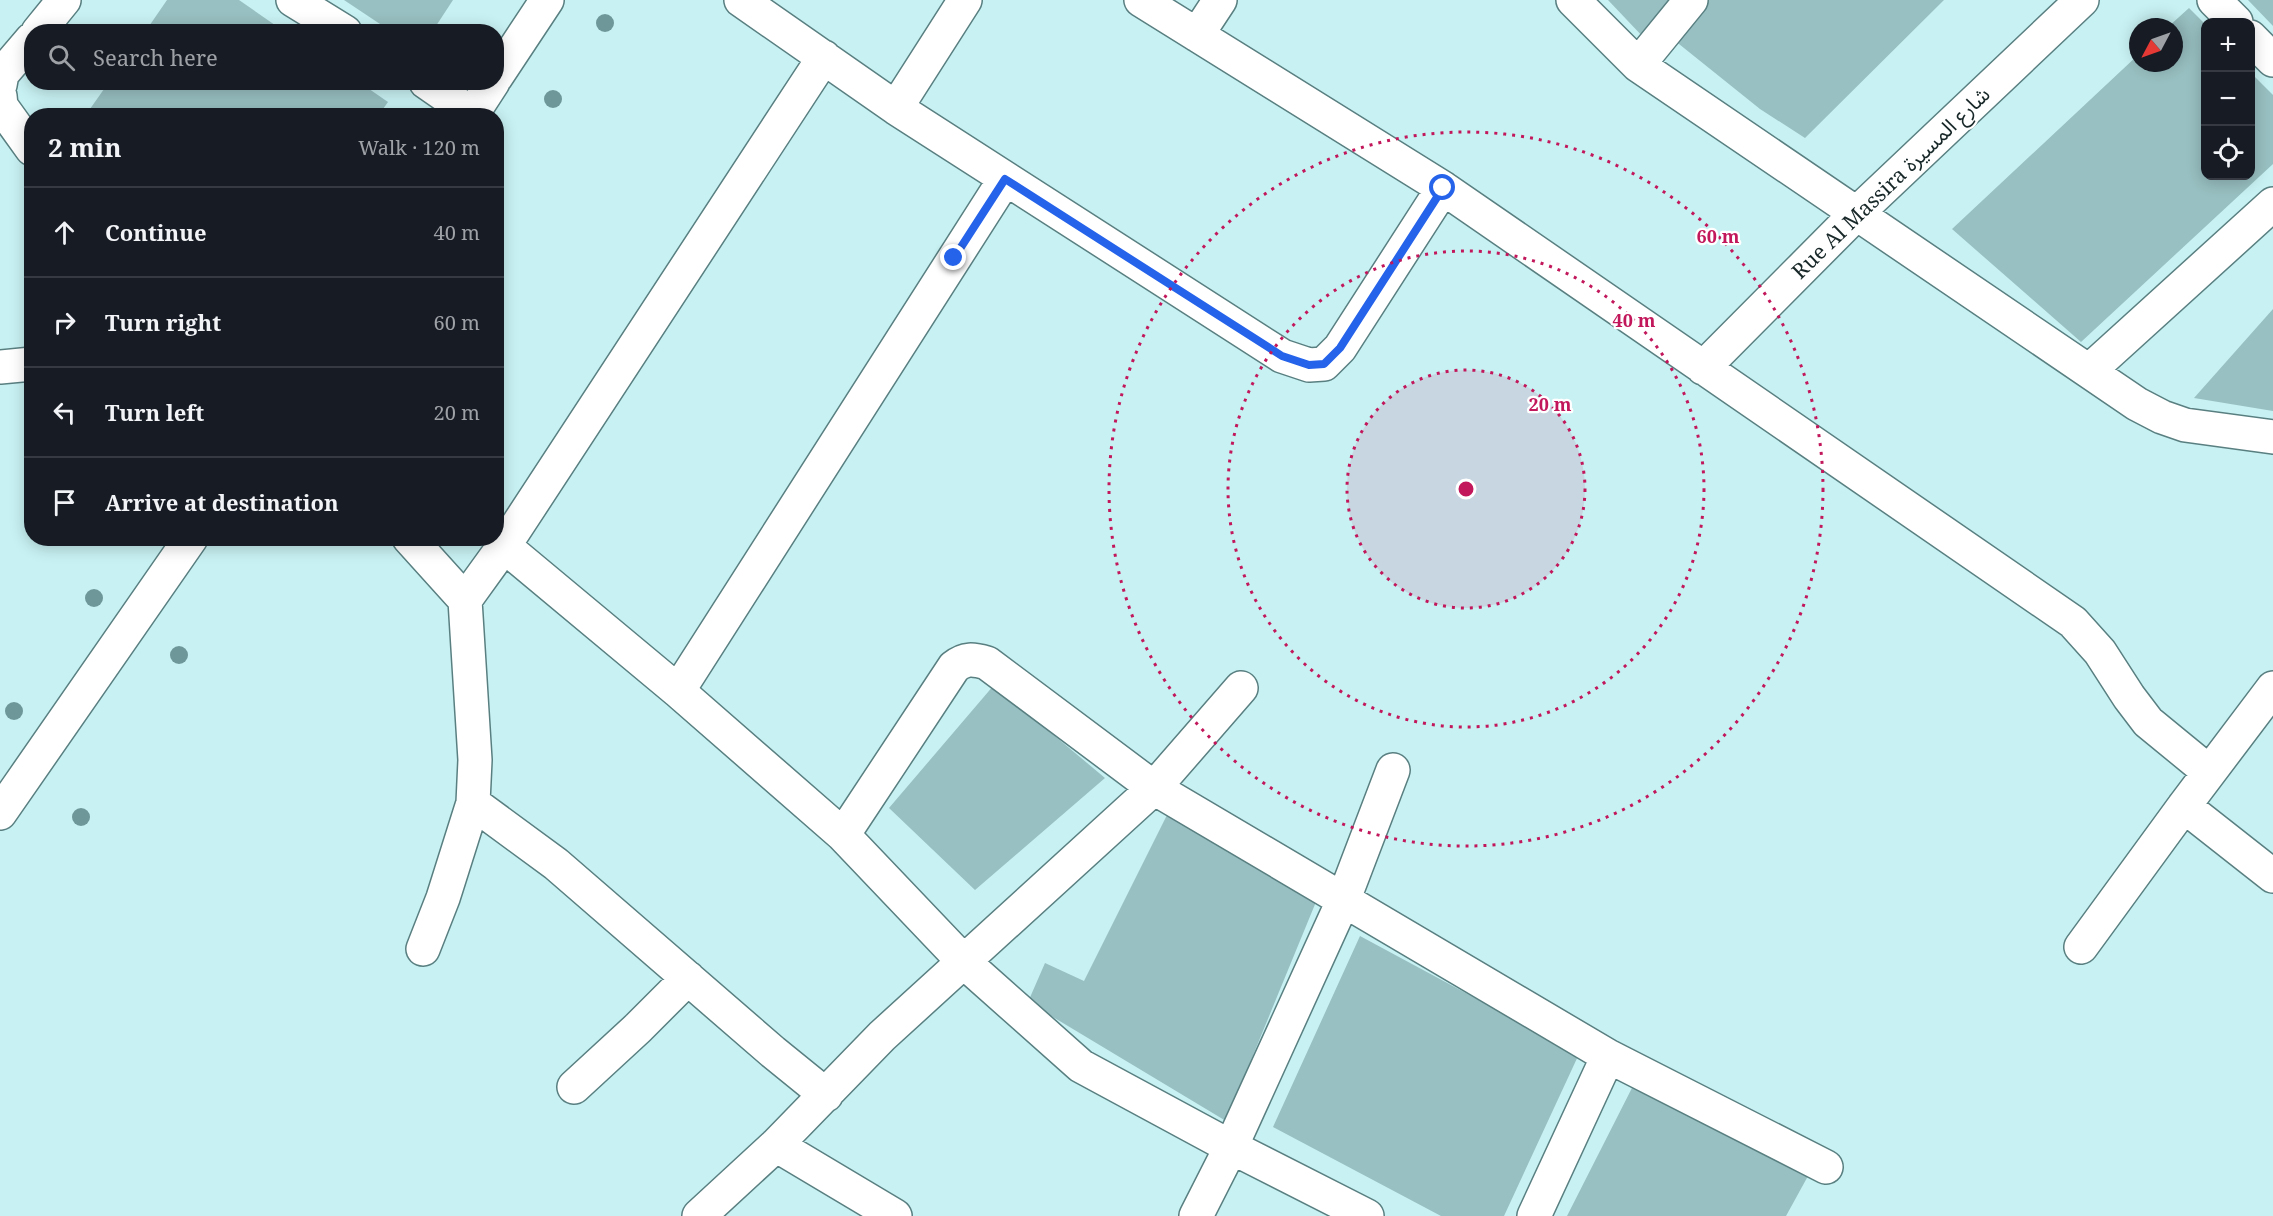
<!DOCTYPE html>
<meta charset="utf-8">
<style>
:root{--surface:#171b24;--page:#20242c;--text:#f1f3f6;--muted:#9ea1a6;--line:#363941}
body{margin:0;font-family:"Noto Serif","Noto Sans Arabic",serif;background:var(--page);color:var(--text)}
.controls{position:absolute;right:18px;top:18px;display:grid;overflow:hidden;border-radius:12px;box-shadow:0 3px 15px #0003}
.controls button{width:54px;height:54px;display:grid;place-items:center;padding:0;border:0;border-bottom:2px solid var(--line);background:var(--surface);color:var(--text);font:30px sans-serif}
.compass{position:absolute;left:2129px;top:18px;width:54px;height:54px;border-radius:50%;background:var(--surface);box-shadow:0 3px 15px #0003;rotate:229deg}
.stop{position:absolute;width:18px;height:18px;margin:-14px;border:4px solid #2563eb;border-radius:50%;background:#fff}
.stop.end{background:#2563eb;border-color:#fff;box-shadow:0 2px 6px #0008}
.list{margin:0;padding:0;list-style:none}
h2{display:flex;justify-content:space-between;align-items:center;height:78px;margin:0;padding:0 24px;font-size:26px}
h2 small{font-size:20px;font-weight:400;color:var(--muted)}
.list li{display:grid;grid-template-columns:39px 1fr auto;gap:18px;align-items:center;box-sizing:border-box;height:90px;padding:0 24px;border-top:2px solid var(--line)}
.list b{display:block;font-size:22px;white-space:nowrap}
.list em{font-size:20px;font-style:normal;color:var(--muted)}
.icon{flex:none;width:33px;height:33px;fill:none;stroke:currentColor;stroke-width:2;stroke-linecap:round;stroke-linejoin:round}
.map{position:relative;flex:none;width:2273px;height:1216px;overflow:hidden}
.search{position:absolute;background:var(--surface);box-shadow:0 3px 15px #0003;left:24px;top:24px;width:480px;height:66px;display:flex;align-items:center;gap:15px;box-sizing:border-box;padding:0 21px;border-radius:24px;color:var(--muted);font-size:22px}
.panel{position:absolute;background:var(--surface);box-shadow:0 3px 15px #0003;left:24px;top:108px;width:480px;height:438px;border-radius:24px}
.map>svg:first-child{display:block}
</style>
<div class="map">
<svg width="2273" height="1216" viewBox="0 0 2273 1216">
<rect width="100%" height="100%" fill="#c8f1f3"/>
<path fill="#98bfc1" d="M167,0h72l46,32h-140z
M344,0h109l-21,32h-40z
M1608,0h68l-31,39z
M1706,0h238l-139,138 -45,-29 -86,-69z
M2248,0h25v26z
M2189,8l17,17v151h44v-104l23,23v69l-192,178 -129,-113 186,-174v8h36v-36h-6z
M109,82h250l29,20 -10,14h-293z
M2273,309v102l-79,-13z
M994,685l111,93 -130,112 -86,-82z
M1168,813l150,84 -92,224 -198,-119 17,-39 39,18z
M1360,936l219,118 -75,162h-63l-168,-89z
M1634,1084l174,92 -22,40h-219z"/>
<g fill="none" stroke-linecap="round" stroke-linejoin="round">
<g stroke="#597f81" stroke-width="36">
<path id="street" d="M293,0l52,32
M741,0l155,108 386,248 27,9 15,-1 16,-16 103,-160
M1141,0l302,188 630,434 27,30 29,45 19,25 61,50
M1573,0l65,65 499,339 25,13 23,8 88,12
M2214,0l22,22
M38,32l26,-32
M1197,35l23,-35
M2250,37l23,23
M1638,65l53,-65
M426,82l46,32
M0,85l2,-11 30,-35
M0,96l1,10 31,43
M896,108l69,-108
M0,367l32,-3
M1703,368l154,-155 225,-213
M2089,371l184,-167
M409,538l56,62
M504,546l174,145 165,144 121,127 117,104 150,81 136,69
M678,691l327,-512
M473,803l83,61 217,188 53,43
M2184,806l89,70
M843,835l111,-168c11,-9 19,-8 33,-4l167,125 454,268 218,111
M2081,947l103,-141 89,-118
M423,949l20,-51 30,-95 2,-43 -10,-160 39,-54 320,-489
M574,1087l64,-59 50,-50
M776,1145l119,71
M699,1216l77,-71 106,-109 272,-248 87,-100
M1196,1216l35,-69 112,-246 50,-131
M1534,1216l74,-160"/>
</g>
<g stroke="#597f81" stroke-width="36">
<path id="primary" d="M496,77l51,-77
M471,116l22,-34
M0,813l191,-275"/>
</g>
<use href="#street" stroke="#fff" stroke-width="33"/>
<use href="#primary" stroke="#fff" stroke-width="33"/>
</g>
<g fill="#6e9799">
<circle cx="605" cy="23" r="9"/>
<circle cx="553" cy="99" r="9"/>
<circle cx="94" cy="598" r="9"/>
<circle cx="179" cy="655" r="9"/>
<circle cx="14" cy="711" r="9"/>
<circle cx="81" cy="817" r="9"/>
</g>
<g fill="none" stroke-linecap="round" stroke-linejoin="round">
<path stroke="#2563eb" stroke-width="8" d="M954,258l51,-79 277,177 27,9 15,-1 16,-16 103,-160"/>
</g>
<circle cx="1466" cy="489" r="119" fill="#c2185b" fill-opacity=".12"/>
<g fill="none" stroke="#c2185b" stroke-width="3" stroke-dasharray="3 6">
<circle cx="1466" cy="489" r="119"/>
<circle cx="1466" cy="489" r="238"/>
<circle cx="1466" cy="489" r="357"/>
</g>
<g text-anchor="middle" stroke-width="4.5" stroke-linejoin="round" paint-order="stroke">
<g font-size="21" fill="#182728" stroke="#fff">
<text transform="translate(1891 183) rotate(-44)" y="7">Rue Al Massira شارع المسيرة</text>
</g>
</g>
<circle cx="1466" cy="489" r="9" fill="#c2185b" stroke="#fff" stroke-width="3"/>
<g font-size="18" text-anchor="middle" font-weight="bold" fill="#c2185b" stroke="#fff" stroke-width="4.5" stroke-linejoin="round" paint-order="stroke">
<text x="1718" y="243">60 m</text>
<text x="1634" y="327">40 m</text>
<text x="1550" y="411">20 m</text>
</g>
</svg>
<div class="controls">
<button>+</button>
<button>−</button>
<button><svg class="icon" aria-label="locate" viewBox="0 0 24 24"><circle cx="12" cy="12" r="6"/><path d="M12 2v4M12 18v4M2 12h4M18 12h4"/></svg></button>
</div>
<svg class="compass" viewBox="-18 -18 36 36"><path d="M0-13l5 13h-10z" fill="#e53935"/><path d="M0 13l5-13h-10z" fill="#9ea1a6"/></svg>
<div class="stop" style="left:1443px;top:188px"></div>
<div class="stop end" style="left:954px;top:258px"></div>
<div class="search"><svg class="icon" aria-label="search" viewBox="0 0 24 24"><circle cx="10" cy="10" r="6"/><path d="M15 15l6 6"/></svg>Search here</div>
<section class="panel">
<h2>2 min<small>Walk · 120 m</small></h2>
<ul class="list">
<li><svg class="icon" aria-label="ahead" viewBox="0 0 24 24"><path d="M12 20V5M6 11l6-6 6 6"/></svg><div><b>Continue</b></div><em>40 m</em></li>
<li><svg class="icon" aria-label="right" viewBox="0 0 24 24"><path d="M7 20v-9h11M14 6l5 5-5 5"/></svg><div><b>Turn right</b></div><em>60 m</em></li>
<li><svg class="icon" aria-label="left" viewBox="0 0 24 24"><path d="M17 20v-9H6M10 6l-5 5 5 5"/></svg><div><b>Turn left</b></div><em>20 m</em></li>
<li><svg class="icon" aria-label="arrive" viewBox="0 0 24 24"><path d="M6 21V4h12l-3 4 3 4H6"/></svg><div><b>Arrive at destination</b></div></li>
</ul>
</section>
</div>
